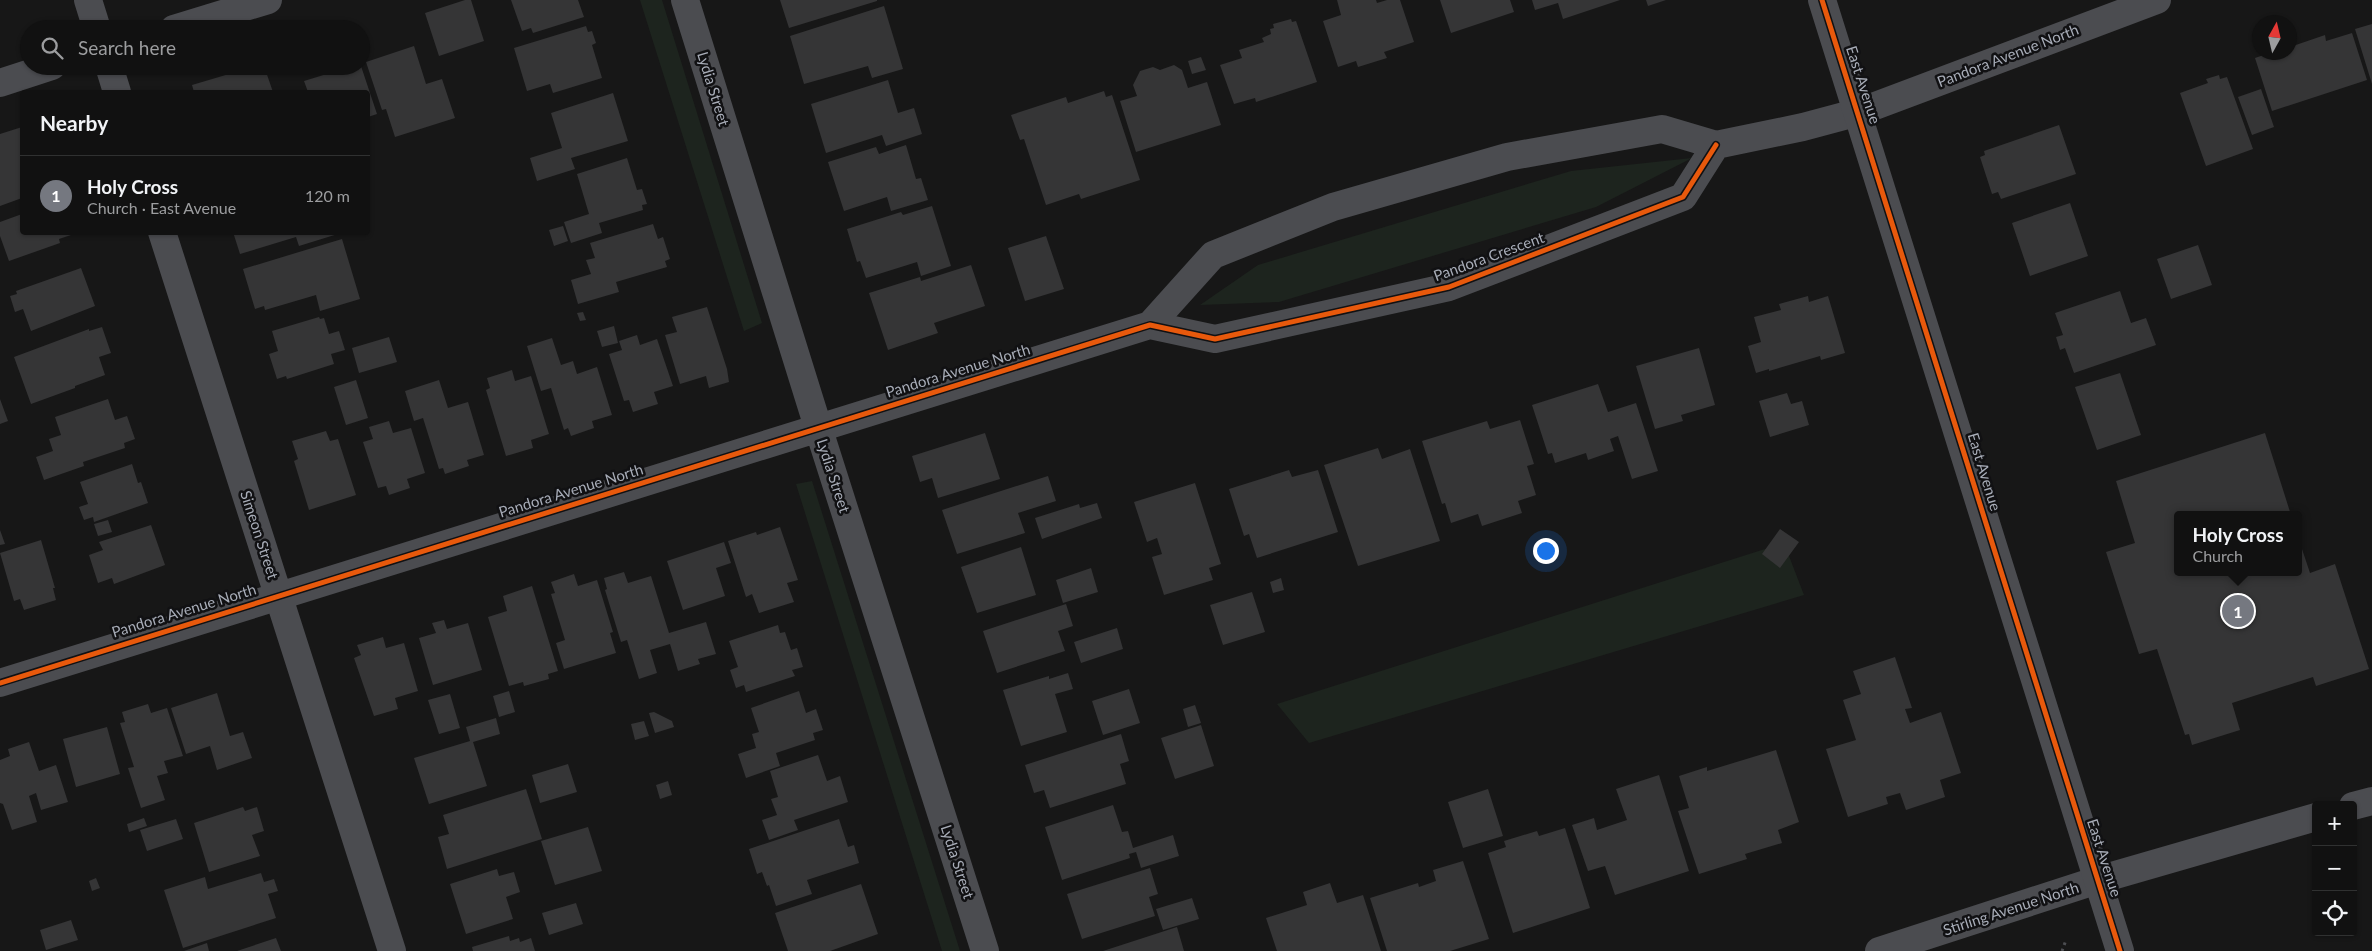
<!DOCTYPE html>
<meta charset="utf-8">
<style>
:root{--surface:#111;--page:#1e1f1f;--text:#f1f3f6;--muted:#9c9d9f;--line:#303131;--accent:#757880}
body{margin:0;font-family:Lato,sans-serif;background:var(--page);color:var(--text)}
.controls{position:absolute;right:15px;bottom:15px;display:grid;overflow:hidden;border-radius:5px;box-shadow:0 1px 4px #0004}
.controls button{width:45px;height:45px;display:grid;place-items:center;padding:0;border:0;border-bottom:1px solid var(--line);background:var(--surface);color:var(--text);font:25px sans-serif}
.compass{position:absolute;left:2252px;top:15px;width:45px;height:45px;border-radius:50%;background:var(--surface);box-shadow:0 1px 4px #0004;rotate:8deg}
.you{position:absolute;left:1545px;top:550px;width:18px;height:18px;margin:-12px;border:4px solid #fff;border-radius:50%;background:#1a73e8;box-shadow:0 0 0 8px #1a73e833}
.badge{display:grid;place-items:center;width:32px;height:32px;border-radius:50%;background:var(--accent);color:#fff;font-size:16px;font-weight:700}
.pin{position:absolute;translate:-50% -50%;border:2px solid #fff;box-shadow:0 1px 5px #0006}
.popup{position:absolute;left:2174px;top:511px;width:128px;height:65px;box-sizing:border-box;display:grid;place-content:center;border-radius:5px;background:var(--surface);filter:drop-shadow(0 1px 4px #0005);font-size:16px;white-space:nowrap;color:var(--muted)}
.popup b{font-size:19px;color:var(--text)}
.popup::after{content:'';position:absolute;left:50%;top:100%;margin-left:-10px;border:10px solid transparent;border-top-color:var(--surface)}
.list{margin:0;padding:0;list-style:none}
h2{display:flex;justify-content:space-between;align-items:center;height:65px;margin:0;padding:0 20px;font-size:21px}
h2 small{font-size:16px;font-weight:400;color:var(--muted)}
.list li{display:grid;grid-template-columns:32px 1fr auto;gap:15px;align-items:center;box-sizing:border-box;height:80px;padding:0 20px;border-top:1px solid var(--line)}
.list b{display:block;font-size:19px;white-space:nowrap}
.list p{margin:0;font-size:16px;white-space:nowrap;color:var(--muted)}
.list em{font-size:16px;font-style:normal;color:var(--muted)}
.icon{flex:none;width:28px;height:28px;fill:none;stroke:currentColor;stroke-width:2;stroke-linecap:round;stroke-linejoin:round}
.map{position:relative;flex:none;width:2372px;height:951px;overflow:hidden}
.search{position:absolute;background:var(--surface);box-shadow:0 1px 4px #0004;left:20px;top:20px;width:350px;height:55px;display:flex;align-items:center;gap:12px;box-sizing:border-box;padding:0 18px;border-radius:28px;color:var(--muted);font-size:19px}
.panel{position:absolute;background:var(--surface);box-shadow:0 1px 4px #0004;left:20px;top:90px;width:350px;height:145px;border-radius:5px}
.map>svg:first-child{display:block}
</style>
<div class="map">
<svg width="2372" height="951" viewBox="0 0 2372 951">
<rect width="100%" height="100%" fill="#171717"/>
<path fill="#1d241e" d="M640,0h22l100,323 -18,8z
M1692,158l-96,49 -317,95 -79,3 58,-40 313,-94z
M812,481l148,470h-18l-146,-467z
M1784,543l20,52 -495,148 -32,-39z"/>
<path fill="#353536" d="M465,0h6l13,41 -45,15 -14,-43z
M511,0h67l6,17 -51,16 -2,-5 -9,3z
M780,0h97v1l-88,27z
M1337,0h39l1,3 10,-3h13l14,42 -30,10 3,6 -29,9 -2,-6 -18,6 -15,-46 18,-6z
M1440,0h70l4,12 -63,21z
M1532,0h88l-57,19 -5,-16 -23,7z
M1646,0h20l-18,6z
M884,6l19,63 -31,9 -4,-12 -64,18 -14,-48z
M1291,19l1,3 4,-1 21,61 -61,20 -1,-4 -21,6 -14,-39 22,-7 -3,-8 25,-8 -2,-4 9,-4 -1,-5 4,-1 -1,-4z
M2372,24v60l-17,-55z
M586,26l2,6 4,-1 4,12 -4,2 10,33 -49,15 -3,-9 -23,7 -13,-43z
M2352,33l15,47 -95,31 -17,-53 17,-6h18v-5l35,-12 1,6z
M414,46l12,38 16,-5 13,39 -60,19 -9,-28 -4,1 -16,-48z
M1201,57l5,13 -14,4 -4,-13z
M1174,65l8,5 6,18 19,-6 14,43 -85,27 -16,-51 17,-5 -4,-11 7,-14 13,-4 7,3z
M256,66h8l9,26h-79l-2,-7z
M328,66h33l16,48 -9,3v-25h-60l-4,-11 26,-8z
M2219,75l1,4 7,-2 26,72 -47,17 -26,-73 28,-10 -2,-4z
M888,80l10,33 16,-5 8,26 -36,12 -4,-11 -56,18 -15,-49z
M2261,89l13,38 -22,8 -14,-38z
M1104,91l2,6 6,-2 28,85 -59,19 -2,-5 -33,11 -22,-66 -4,1 -9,-25 55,-18 2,6z
M613,93l15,48 -57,17 4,11 -38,12 -7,-23 32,-10 -11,-35z
M2059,125l17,49 -75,25 -3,-7 -6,2 -12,-37 5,-2 -1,-4z
M22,127v71l-22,8v-72z
M906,145l10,34 5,-1 7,22 -37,11 -4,-14 -43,14 -16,-49 48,-15 3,7z
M627,158l10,32 5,-1 5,15 -5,1 1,5 -44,13 3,10 -31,10 -7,-21 25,-8 -12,-40z
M2070,203l18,53 -58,20 -18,-53z
M932,206l19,60 -30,10 -4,-14 -51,16 -6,-17 -3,1 -10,-33 54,-17 2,3z
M22,214v18h48l1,3 -12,4 1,4 -51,18 -9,-25v-14z
M653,224l5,15 5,-2 7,22 -5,2 2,6 -51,15 3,10 -41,12 -7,-24 20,-6 -5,-14 9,-2 -5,-15z
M563,226l5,15 -14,5 -5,-16z
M233,232h108v1l-42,13 -3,-9 -56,17z
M1046,236l18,53 -39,12 -17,-53z
M342,239l18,60 -40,12 -4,-16 -51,15 -1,-4 -9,3 -12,-40z
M2198,245l14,40 -41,14 -14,-40z
M971,265l14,41 -51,17 4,10 -50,17 -19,-57 51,-16 1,4z
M81,268l14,38 -64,25 -8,-22 -8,3 -5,-16 7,-2 -1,-3z
M2120,291l11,32 15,-5 10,27 -82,28 -9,-25 -5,2 -4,-13 7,-2 -8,-22z
M1808,296l1,6 19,-6 17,57 -24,7 -1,-4 -51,15v-2l-13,4 -8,-27 13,-4 -7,-25 27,-7 -2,-6z
M707,307l20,62 2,13 -20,6 -3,-12 -26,8 -15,-49 12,-3 -5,-15z
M583,312l3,8 -6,1 -3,-8z
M319,317l1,2 4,-1 5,16 10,-3 6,19 -14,4 3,10 -47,15 -1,-3 -9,3 -8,-25 9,-3 -6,-20z
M614,326l4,17 -16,4 -5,-16z
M102,327l9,26 -12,4 6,18 -30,11v2l-44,16 -17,-47 75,-28v2z
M637,335l3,10 17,-6 16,47 -19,6 4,12 -25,8 -4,-12 -5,1 -15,-47 13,-4 -3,-9z
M389,337l8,25 -38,11 -7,-25z
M552,338l9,27 12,-4 4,13 20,-7 15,48 -20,6 2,7 -23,8 -3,-8 -4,2 -13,-42 -10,3 -14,-45z
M1699,348l16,57 -34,10 2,6 -28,8 -19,-63z
M512,370l3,11 16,-5 18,58 -18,6 2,8 -27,8 -20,-66 4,-2 -3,-10z
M2120,373l21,62 -44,15 -22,-63z
M356,380l12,38 -22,7 -12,-38z
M439,380l9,28 20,-6 16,53 -17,5 2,6 -24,8 -2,-6 -4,1 -16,-51 -9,3 -9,-30z
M1598,384l10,28 28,-9 22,68 -26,8 -14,-43 -8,3 4,12 -26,9 -2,-7 -31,10 -3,-10 -4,1 -16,-49z
M1787,393l4,11 11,-3 7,24 -39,12 -11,-36z
M0,399l8,22 -8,3z
M108,399l7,21 12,-4 8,23 -11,4 1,5 -42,14 1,4 -40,14 -8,-23 17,-6 -4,-12 12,-4 -6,-18z
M1520,420l14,44 -7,2 9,29 -18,6 4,12 -40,13 -4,-12 -27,9 -6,-20 -3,1 -20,-63 65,-20 3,8z
M389,421l4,12 18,-5 14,45 -18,6 3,9 -21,7 -3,-9 -8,2 -15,-46 10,-3 -4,-12z
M326,431l4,10 8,-2 18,56 -47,15 -15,-49 4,-2 -6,-18z
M985,433l15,46 -62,19 -6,-20 -12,4 -8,-26z
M2265,433l26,82h-113v57h120v-35l12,36 25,-9 34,105 -53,17 -3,-9 -81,26 8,27 -48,15 -3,-11 -4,1 -28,-86 -18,5 -33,-102 29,-9 -19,-62z
M1378,448l4,11 28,-10 30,92 -82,25 -34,-101z
M132,464l6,19 3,-1 7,21 -54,19 -1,-5 -9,3 -5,-13 9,-3 -8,-22z
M1289,470l3,7 26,-7 20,62 -81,26 -8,-24 -5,2 -15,-47z
M1048,476l8,25 -38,12 7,20 -68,21 -15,-44z
M1195,483l26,81 -12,4 4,12 -49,15 -12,-38 10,-3 -5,-16 -10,4 -13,-40z
M1097,503l5,15 -60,21 -7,-21 44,-14 1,4z
M108,520l4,12 -14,4 -4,-12z
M151,525l14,40 -51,19 -2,-6 -14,5 -9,-28 14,-5 -4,-8z
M780,527l18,53 -11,3 7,19 -35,11 -7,-19 -6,3 -18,-56 28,-9 1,3z
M1780,529l19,13 -19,26 -18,-14z
M0,530l5,14 -5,1z
M41,540l14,48h-2l3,12 -32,10 -4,-11 -6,2 -14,-48z
M724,542l7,21 -15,5 9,28 -42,14 -16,-49z
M1021,547l15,48 -59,18 -16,-46z
M1091,568l7,24 -35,11 -7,-23z
M624,572l4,11 23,-7 18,57 37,-11 10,32 -18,5 2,5 -22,7 -8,-27 -20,6 7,23 -18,6 -12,-39 -6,2 -16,-52 2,-1 -3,-11z
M574,574l4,12 19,-6 16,52 -3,1 6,20 -52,16 -8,-26 9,-3 -14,-46 4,-1 -4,-11z
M1281,578l3,12 -11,3 -3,-11z
M532,586l26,85 -10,3 1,5 -25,7 -1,-4 -14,4 -21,-69 19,-6 -4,-15z
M1252,592l13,40 -42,13 -13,-40z
M1066,604l7,22 -15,5 7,20 -68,22 -14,-42z
M444,620l3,9 21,-6 14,47 -49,15 -14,-47 17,-5 -4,-10z
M778,625l2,8 5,-1 6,18 6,-2 6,19 -11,3 3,6 -49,16 -2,-7 -8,3 -6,-18 8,-3 -9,-26z
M1117,628l6,21 -42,14 -7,-21z
M383,637l3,11 18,-5 14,48 -23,7 3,11 -24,7 -20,-58 7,-3 -4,-10z
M1895,657l17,51 -7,1 5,14 31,-11 20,61 -21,7 5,17 -39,13 -6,-17 -14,4 2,7 -40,13 -22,-68 30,-9 -13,-40 18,-6 -8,-23z
M1068,673l5,16 -18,5 12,38 -46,14 -18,-56 46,-14v3z
M1129,689l11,34 -37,12 -11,-34z
M509,691l6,21 -16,5 -6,-21z
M799,691l7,22 10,-4 7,21 -10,3 2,7 -39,13 4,13 -34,12 -8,-24 18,-6 -4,-14 7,-2 -8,-24z
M217,693l13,43 13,-4 9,26 -35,12 -7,-24 -24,8 -15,-46z
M450,694l10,34 -21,6 -11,-34z
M148,704l3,9 16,-5 16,48 -19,5 4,12 -11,3 8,24 -24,8 -13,-40 6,-1 -14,-44 5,-1 -3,-10z
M1195,705l6,18 -13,4 -5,-18z
M654,712l18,9 2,6 -19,6 -6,-20z
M496,718l4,16 -27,8 14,44 -58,18 -15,-46 56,-17 -4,-14z
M644,721l5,15 -14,4 -4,-16z
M1201,725l13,41 -39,13 -14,-41z
M107,727l13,47 -44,13 -13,-48z
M1121,734l8,27 -9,3 6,20 -76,24 -6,-18 -10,3 -9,-28z
M29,742l10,29 17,-6 12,37 -27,8 -5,-17 -7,3 8,26 -25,8 -9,-26 -3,-1v-43l10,-4 -2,-7z
M1776,750l23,72 -21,8 4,13 -37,11 2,5 -48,15 -21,-63 11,-3 -10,-32 28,-9v4z
M818,755l9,26 13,-5 8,26 -54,18 4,10 -29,10 -7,-20 15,-5 -6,-16 7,-2 -8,-26z
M568,764l9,28 -37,11 -8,-28z
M1659,775l30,96 -74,24 -10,-29 -17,5 -16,-46 22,-7 3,12 30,-10 -11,-31z
M668,781l4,14 -12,4 -4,-14z
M526,789l16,50 -95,30 -9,-32 11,-3 -6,-19z
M1488,789l15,47 -40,12 -15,-46z
M1113,805l9,27 6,-1 5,17 40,-13 6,21 -38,12 -5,-16 -7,2 1,4 -68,22 -17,-53z
M243,807l2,4 12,-4 7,24 -12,4 8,21 -51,16 -15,-49z
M144,818l3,8 -18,6 -2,-8z
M176,819l7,20 -36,12 -7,-21z
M839,819l9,28 6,-2 5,18 -52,17 5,14 -36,12 -7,-21 -2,1 -5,-14 -5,2 -8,-25z
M588,827l14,44 -47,14 -14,-44z
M1565,828l25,80 -77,25 -25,-80 18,-6 -2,-6 33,-10 2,5z
M1463,861l26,78 -39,12h-63l-17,-53 48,-15 1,4 17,-6 -3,-11z
M1150,868l8,26 -9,3 6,19 -73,23 -15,-45z
M497,869l2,7 15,-4 6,20 -14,5 7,22 -47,15 -16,-50z
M261,873l3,9 10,-3 4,12 -10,3 8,24 -93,30 -19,-58 41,-13 3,12z
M96,878l4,10 -8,3 -3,-10z
M1330,883l7,20 26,-8 18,56h-104l-11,-33 41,-13 -4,-13z
M861,884l17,50 -48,17h-42l-13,-38z
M1192,898l7,21 -36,11 -7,-21z
M576,903l7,21 -34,11 -7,-22z
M71,920l7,20 -32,10 -6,-20z
M1177,927l7,24h-81z
M509,936l1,5 9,-3 1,4 11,-4 4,13h-62l-1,-4z
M276,938l5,13h-44z
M207,943l2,8h-25z"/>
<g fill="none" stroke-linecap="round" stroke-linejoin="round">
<path stroke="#4d4e52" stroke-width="3" stroke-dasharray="2.5 4" stroke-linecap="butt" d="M2062,951l4,-11"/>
<path stroke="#4b4c50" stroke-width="28" d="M88,0l9,29
M685,0l133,427 167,524
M174,29l94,-29
M109,66l8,26
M0,83l52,-17
M162,232l230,719
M1150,325l63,-70 120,-48 174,-50 155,-28 54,16 87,-18 56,-15 298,-112
M0,683l1150,-358 65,14 234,-52 234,-90 33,-52
M2353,806l19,-5
M1879,951l219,-71 218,-63"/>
<path stroke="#4b4c50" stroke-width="28" d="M1822,0l298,951"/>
<g stroke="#111113" stroke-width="8">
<path id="cycleway" d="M1822,0l298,951
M0,683l1150,-358 65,14 234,-52 234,-90 33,-52"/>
</g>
<use href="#cycleway" stroke="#e8590c" stroke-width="5"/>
</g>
<g text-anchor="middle" stroke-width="5" stroke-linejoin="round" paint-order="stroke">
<g font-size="15" fill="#a8adb8" stroke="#111113">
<text transform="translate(2008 56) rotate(-21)" y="5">Pandora Avenue North</text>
<text transform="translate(1863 85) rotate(72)" y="5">East Avenue</text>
<text transform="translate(713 89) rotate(73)" y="5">Lydia Street</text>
<text transform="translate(1489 257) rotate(-20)" y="5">Pandora Crescent</text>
<text transform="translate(958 371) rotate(-17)" y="5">Pandora Avenue North</text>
<text transform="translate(1984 472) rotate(73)" y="5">East Avenue</text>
<text transform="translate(833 476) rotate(72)" y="5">Lydia Street</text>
<text transform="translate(571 491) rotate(-17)" y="5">Pandora Avenue North</text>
<text transform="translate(259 535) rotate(72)" y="5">Simeon Street</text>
<text transform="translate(184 611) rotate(-17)" y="5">Pandora Avenue North</text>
<text transform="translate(2104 858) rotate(72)" y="5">East Avenue</text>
<text transform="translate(957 862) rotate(72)" y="5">Lydia Street</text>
<text transform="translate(2011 909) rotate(-18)" y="5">Stirling Avenue North</text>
</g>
</g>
</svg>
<div class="controls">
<button>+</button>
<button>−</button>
<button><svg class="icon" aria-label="locate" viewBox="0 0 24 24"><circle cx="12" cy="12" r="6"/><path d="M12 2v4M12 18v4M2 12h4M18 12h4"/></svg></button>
</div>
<svg class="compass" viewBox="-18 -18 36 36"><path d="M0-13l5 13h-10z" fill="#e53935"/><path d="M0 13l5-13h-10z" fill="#9c9d9f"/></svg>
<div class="you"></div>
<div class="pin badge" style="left:2238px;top:611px">1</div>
<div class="popup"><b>Holy Cross</b>Church</div>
<div class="search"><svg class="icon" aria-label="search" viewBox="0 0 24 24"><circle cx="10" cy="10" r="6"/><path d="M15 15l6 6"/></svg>Search here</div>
<section class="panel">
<h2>Nearby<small></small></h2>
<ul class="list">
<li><span class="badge">1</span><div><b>Holy Cross</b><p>Church · East Avenue</p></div><em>120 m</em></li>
</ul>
</section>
</div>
